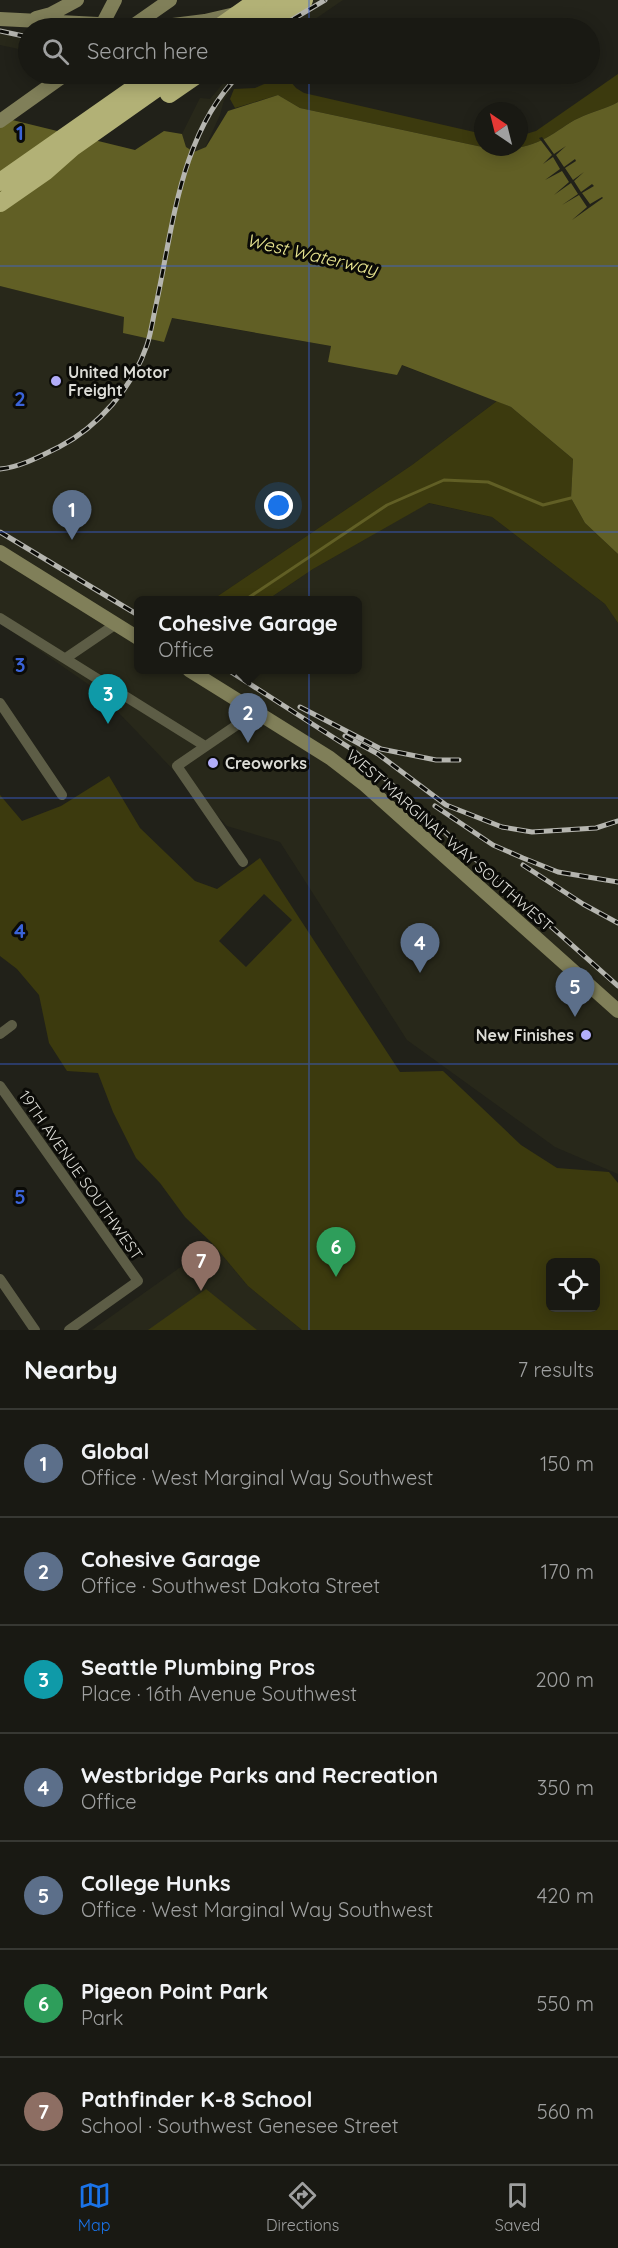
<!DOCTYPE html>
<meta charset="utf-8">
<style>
:root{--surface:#191913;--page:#22221c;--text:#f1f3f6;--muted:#9fa0a0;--line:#373833;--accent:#1a73e8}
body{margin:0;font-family:Quicksand,sans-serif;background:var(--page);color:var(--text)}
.controls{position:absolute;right:18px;bottom:18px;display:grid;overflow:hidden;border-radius:9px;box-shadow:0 3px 15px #0003}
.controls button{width:54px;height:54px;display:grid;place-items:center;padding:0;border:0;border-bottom:2px solid var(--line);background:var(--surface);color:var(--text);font:30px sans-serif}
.compass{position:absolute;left:474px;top:102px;width:54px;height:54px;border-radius:50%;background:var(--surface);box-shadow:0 3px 15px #0003;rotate:325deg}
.you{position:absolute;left:279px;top:506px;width:21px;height:21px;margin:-15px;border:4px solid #fff;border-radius:50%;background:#1a73e8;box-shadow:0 0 0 9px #1a73e833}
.badge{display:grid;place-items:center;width:39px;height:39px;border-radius:50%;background:var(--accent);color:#fff;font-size:20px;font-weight:700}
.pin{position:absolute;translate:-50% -50px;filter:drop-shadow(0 2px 3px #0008)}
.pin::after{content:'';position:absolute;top:32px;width:21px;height:18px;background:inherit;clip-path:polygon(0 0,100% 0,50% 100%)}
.popup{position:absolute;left:134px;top:596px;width:228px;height:78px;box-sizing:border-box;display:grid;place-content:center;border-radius:9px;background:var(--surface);filter:drop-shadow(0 2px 4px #0005);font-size:20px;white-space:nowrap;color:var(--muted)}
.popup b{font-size:22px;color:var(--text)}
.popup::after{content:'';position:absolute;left:50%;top:100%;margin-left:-12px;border:12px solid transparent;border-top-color:var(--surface)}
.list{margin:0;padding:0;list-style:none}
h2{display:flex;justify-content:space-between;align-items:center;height:78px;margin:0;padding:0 24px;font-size:26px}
h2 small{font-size:20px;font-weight:400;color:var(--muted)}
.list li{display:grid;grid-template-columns:39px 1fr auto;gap:18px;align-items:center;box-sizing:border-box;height:108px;padding:0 24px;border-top:2px solid var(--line)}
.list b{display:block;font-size:22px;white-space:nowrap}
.list p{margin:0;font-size:20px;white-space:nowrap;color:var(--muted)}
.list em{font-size:20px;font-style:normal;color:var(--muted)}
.icon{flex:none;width:33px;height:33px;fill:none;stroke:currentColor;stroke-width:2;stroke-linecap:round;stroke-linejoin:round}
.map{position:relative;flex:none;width:618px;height:1330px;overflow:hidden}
.search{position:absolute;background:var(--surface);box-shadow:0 3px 15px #0003;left:18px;right:18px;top:18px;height:66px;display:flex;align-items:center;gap:15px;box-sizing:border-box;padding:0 21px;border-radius:33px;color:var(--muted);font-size:22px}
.sheet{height:834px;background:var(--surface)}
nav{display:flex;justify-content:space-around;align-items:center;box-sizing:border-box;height:84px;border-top:2px solid var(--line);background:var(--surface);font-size:16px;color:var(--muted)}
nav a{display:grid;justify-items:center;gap:3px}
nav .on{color:var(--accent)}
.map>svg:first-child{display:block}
</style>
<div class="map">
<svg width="618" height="1330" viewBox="0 0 618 1330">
<rect width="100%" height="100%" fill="#212119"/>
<path fill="#28281a" d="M312,0h31l-41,28h-45l28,-11z
M0,28l28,6v17l-28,-6z
M231,74h14l-9,8 -12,18 -4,15 -16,35 -10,3 -8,-6 -4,-13 18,-36 10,1z
M0,286l124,31v16l47,-15 160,28 -2,16 72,3 96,36 -85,64 -200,135h-74v70h220v-70h-91l46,-31 115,-66 64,14 113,87 13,19v551l-63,-27 -148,-107 -127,-198 -53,-16 -129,-135 -98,-68z
M213,1244l35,42 54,44h-210z"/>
<path fill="#3c3a0e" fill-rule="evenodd" d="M618,74v28c-8,5 -29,11 -39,16 -12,5 -21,14 -33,20 -14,8 -29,10 -45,13l-201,-43 -22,-13 -43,13 -5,-9 4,-10 21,-1 30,-13 11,13 8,5 179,41v13h36v-11l17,-5z
M497,401l14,6 62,52 -2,39 14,25 33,31v69l-13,-19 -113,-87 -63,-14 -116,66 -46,31h-55l200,-135z
M109,776l31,52 55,53 22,8 43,-31 140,214 43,-1 78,74 36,23 52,4 9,11v147h-316l-54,-44 -35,-42 -28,-27 -25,-34 -24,-25 -23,-46 -15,-39 -31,-2 -18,-28 -10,-48 -22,-26 -17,-13v-161l22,26 39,-15zM264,894l28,26 -46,47 -27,-26zM550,1262h46v46h-46z
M206,1289l51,41h-109z"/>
<path fill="#615f25" d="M278,95l22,13 201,43c16,-3 31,-5 45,-13 12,-6 21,-15 33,-20 10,-5 31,-11 39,-16v452l-33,-31 -14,-25 2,-39 -62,-52 -109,-42 -5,10 -69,-13 3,-16 -159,-28 -8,24 -41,-9 1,-16 -124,-31v-169l135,33 29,-19 18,3 4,13 8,5 12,-5 22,-36z"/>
<path fill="#212119" d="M542,137l12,17 12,-8 -10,9 8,12 11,-8 1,2 -11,7 8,12 11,-8 -10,9 7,11 11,-8 2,2 -12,7 8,11 12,-7 1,1 -31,22 15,-13 -8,-12 -17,10 16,-11 -7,-11 -17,12 15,-13 -7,-11 -17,9 15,-11 -7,-12 -10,7 9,-9 -13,-17z"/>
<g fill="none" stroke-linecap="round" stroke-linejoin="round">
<path stroke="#615f25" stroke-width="3" d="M245,600l142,-95 57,-25 44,2 55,23 28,-7"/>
<path stroke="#5d5d46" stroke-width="10" d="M0,618l205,128
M66,658l50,-34
M0,703l62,92
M243,862l-66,-96 79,-54
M0,1034l12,-9
M0,1086l138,195 -69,49
M0,1279l35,51"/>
<path stroke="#807f59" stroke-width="14" d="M36,18l15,-4 26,-14
M0,19l157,8 48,-6 30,-7
M102,28l1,-5 12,-23
M0,121l66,-47
M0,552l138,86
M189,670l141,88 35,27 253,226"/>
<path stroke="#b2b176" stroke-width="18" d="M272,22l32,-22
M241,28l41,-28
M169,94l29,-20
M0,182l154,-108
M0,203l46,-32 26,-23 105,-74"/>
<g stroke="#b5b5af" stroke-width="5">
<path id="rail" d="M278,28l47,-28
M0,31l28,6
M0,469c21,-2 41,-13 59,-22 39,-20 74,-60 88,-102 4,-12 6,-27 9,-40 17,-78 24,-172 84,-231
M0,532l138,83
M228,670l125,80 265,236
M300,707l81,42 55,11h23
M345,736l33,18 68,51 56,22 30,5 64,-4 22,-7
M435,806l58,39 30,13 35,14 60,10
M523,865l60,39 35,19"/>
</g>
<use href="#rail" stroke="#0b0b07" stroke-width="3" stroke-dasharray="9" stroke-linecap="butt"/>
<path stroke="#807f59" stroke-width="14" d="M130,28l40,-28"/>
<path stroke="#b2b176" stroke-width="18" d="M218,28l40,-28"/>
</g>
<path fill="none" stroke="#3a63d8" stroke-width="1.5" stroke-opacity="0.55" d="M309,0v28M309,74v1256M0,266h618M0,532h618M0,798h618M0,1064h618"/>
<g fill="#b2adf9" stroke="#0b0b07" stroke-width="2">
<circle cx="56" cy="381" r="6"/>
<circle cx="213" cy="763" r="6"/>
<circle cx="586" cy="1035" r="6"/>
</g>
<g text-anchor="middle" stroke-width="6" stroke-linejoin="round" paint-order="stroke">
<g font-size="16" font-weight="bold" fill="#dcdcd6" stroke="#0b0b07" text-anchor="start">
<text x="68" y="378">United Motor<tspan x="68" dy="18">Freight</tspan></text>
<text x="225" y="769">Creoworks</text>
<text x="574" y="1041" text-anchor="end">New Finishes</text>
</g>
<g font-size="16" fill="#dcdcd6" stroke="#0b0b07">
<text transform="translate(450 840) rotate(41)" y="6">WEST MARGINAL WAY SOUTHWEST</text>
<text transform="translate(81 1175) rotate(55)" y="6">19TH AVENUE SOUTHWEST</text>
</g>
<g font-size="18" font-style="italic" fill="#e9e690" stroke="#0b0b07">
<text transform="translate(312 255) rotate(13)" y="6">West Waterway</text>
</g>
</g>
<g font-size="20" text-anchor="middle" font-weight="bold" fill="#3a63d8" stroke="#0b0b07" stroke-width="6" stroke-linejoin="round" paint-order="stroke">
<text x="20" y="140">1</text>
<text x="20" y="406">2</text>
<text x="20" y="672">3</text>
<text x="20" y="938">4</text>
<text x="20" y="1204">5</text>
</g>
</svg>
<div class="controls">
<button><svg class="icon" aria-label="locate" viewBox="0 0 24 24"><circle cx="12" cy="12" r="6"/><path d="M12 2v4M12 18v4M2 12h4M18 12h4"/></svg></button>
</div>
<svg class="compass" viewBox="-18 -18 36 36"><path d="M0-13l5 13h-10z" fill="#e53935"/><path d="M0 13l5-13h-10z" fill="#9fa0a0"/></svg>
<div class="you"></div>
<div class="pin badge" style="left:72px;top:540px;background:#5c6f8a">1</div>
<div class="pin badge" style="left:248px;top:743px;background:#5c6f8a">2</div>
<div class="popup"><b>Cohesive Garage</b>Office</div>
<div class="pin badge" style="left:108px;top:724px;background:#0f9aa8">3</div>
<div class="pin badge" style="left:420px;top:973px;background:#5c6f8a">4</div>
<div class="pin badge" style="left:575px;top:1017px;background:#5c6f8a">5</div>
<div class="pin badge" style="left:336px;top:1277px;background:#2e9e5b">6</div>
<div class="pin badge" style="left:201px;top:1291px;background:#8d6e63">7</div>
<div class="search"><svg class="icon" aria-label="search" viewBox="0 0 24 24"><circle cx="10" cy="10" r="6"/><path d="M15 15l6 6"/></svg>Search here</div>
</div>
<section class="sheet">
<h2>Nearby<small>7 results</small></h2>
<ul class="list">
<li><span class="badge" style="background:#5c6f8a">1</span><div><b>Global</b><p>Office · West Marginal Way Southwest</p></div><em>150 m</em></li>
<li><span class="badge" style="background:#5c6f8a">2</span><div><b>Cohesive Garage</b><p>Office · Southwest Dakota Street</p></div><em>170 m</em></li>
<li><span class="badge" style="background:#0f9aa8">3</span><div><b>Seattle Plumbing Pros</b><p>Place · 16th Avenue Southwest</p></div><em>200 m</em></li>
<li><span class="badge" style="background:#5c6f8a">4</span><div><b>Westbridge Parks and Recreation</b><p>Office</p></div><em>350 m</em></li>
<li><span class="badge" style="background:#5c6f8a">5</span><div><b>College Hunks</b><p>Office · West Marginal Way Southwest</p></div><em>420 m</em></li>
<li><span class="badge" style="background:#2e9e5b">6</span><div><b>Pigeon Point Park</b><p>Park</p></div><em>550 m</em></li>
<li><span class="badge" style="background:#8d6e63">7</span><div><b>Pathfinder K-8 School</b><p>School · Southwest Genesee Street</p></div><em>560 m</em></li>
</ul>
</section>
<nav>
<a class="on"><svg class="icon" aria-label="map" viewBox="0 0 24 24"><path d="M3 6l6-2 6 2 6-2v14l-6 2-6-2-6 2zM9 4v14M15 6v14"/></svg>Map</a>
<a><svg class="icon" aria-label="directions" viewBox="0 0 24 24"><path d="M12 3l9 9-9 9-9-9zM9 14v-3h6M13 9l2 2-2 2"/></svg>Directions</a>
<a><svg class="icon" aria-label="saved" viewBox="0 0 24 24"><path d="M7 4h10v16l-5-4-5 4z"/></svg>Saved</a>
</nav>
